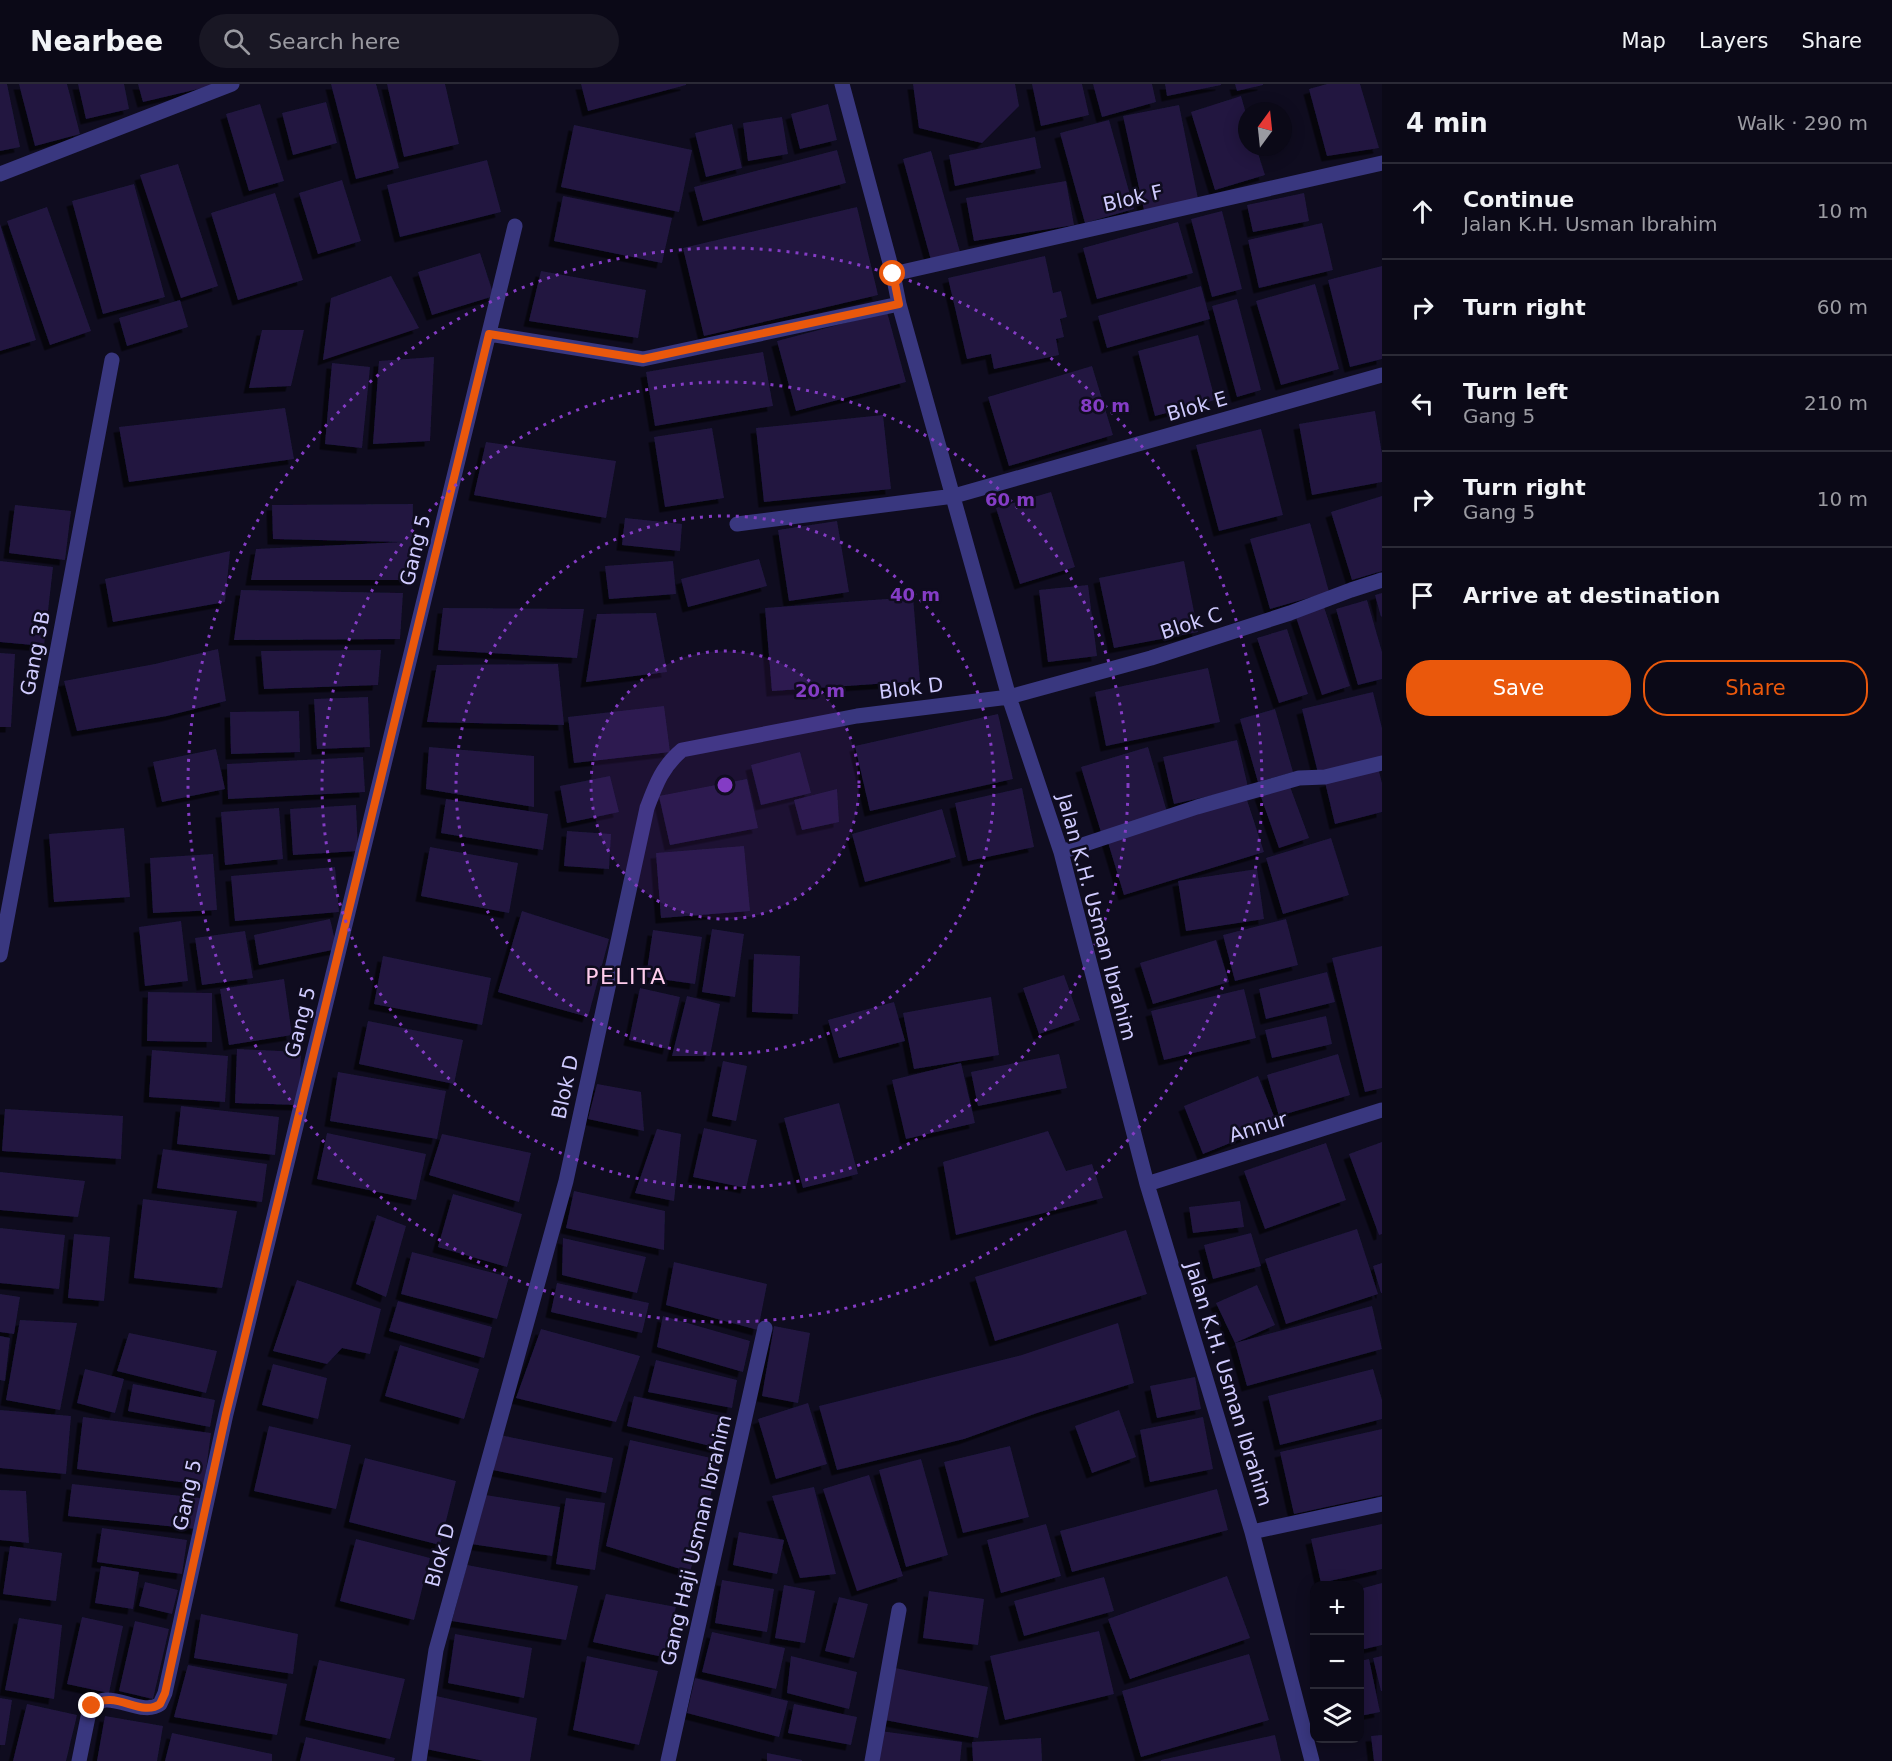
<!DOCTYPE html>
<meta charset="utf-8">
<style>
:root{--surface:#0b0917;--page:#191724;--text:#f1f3f6;--muted:#9a9aa1;--line:#2b2a36;--accent:#ea580c}
body{margin:0;font-family:"DejaVu Sans",sans-serif;background:var(--page);color:var(--text)}
.controls{position:absolute;right:18px;bottom:18px;display:grid;overflow:hidden;border-radius:12px;box-shadow:0 3px 15px #0003}
.controls button{width:54px;height:54px;display:grid;place-items:center;padding:0;border:0;border-bottom:2px solid var(--line);background:var(--surface);color:var(--text);font:30px sans-serif}
.compass{position:absolute;left:1238px;top:18px;width:54px;height:54px;border-radius:50%;background:var(--surface);box-shadow:0 3px 15px #0003;rotate:15deg}
.stop{position:absolute;width:18px;height:18px;margin:-14px;border:4px solid #ea580c;border-radius:50%;background:#fff}
.stop.end{background:#ea580c;border-color:#fff;box-shadow:0 2px 6px #0008}
.list{margin:0;padding:0;list-style:none}
h2{display:flex;justify-content:space-between;align-items:center;height:78px;margin:0;padding:0 24px;font-size:26px}
h2 small{font-size:20px;font-weight:400;color:var(--muted)}
.list li{display:grid;grid-template-columns:39px 1fr auto;gap:18px;align-items:center;box-sizing:border-box;height:96px;padding:0 24px;border-top:2px solid var(--line)}
.list b{display:block;font-size:22px;white-space:nowrap}
.list p{margin:0;font-size:20px;white-space:nowrap;color:var(--muted)}
.list em{font-size:20px;font-style:normal;color:var(--muted)}
.actions{display:flex;gap:12px;padding:18px 24px}
.actions a{flex:1;padding:14px 0;border:2px solid var(--accent);border-radius:24px;text-align:center;font-size:21px;color:var(--accent)}
.actions .main{background:var(--accent);color:#fff}
.icon{flex:none;width:33px;height:33px;fill:none;stroke:currentColor;stroke-width:2;stroke-linecap:round;stroke-linejoin:round}
.map{position:relative;flex:none;width:1382px;height:1677px;overflow:hidden}
header{display:flex;align-items:center;gap:36px;box-sizing:border-box;height:84px;padding:0 30px;background:var(--surface);border-bottom:2px solid var(--line)}
header strong{font-size:28px}
nav{display:flex;gap:33px;margin-inline-start:auto;font-size:21px}
.search{width:420px;height:54px;background:var(--page);display:flex;align-items:center;gap:15px;box-sizing:border-box;padding:0 21px;border-radius:33px;color:var(--muted);font-size:22px}
main{display:flex}
aside{flex:1;background:var(--surface)}
.map>svg:first-child{display:block}
</style>
<header>
<strong>Nearbee</strong>
<div class="search"><svg class="icon" aria-label="search" viewBox="0 0 24 24"><circle cx="10" cy="10" r="6"/><path d="M15 15l6 6"/></svg>Search here</div>
<nav><a>Map</a><a>Layers</a><a>Share</a></nav>
</header>
<main>
<div class="map">
<svg width="1382" height="1677" viewBox="0 0 1382 1677">
<defs>
<filter id="shadow"><feDropShadow dx="-5.5" dy="5.5" stdDeviation="0" flood-color="#0009"/></filter>
</defs>
<rect width="100%" height="100%" fill="#0f0c1f"/>
<path fill="#201840" filter="url(#shadow)" d="M0,0h7l13,63 -20,4z
M19,0h48l13,50 -45,12z
M78,0h46l5,25 -43,10z
M138,0h77v1l-72,17z
M331,0h45l23,84 -43,11z
M387,0h58l14,60 -55,13z
M581,0h105v1l-98,26z
M913,0h102l4,22 -37,37 -63,-15z
M1032,0h50l7,31 -48,11z
M1093,0h59l4,18 -54,15z
M1165,0h56v1l-54,11z
M1235,0h28v1l-26,6z
M1327,0h33l19,64 -52,8 -18,-67z
M1241,12l6,21v30h9l9,28 -50,15 -24,-78z
M326,18l11,41 -44,12 -11,-42z
M260,20l24,77 -35,10 -23,-77z
M828,20l9,36 -37,9 -9,-35z
M1179,21l19,94 -54,11 -21,-94z
M782,33l6,37 -40,7 -5,-38z
M1109,36l25,89 -49,14 -25,-90z
M732,40l10,44 -36,9 -11,-44z
M574,41l118,25 -13,62 -118,-25z
M1035,53l6,31 -86,18 -6,-31z
M837,66l9,33 -143,38 -9,-34z
M931,67l29,101 -29,8 -28,-101z
M487,76l14,52 -101,25 -13,-52z
M178,80l40,122 -37,12 -41,-123z
M342,96l19,61 -43,13 -19,-61z
M1066,97l8,44 -100,16 -8,-43z
M134,100l31,113 -62,17 -31,-113z
M275,109l28,87 -65,20 -27,-87z
M1304,109l5,28 -56,11 -6,-27z
M563,112l109,22 -10,45 -108,-22z
M47,123l44,124 -41,14 -43,-124z
M857,123l21,88 -174,41 -21,-88z
M1222,127l20,78 -30,8 -21,-78z
M1178,138l15,51 -96,26 -14,-51z
M1322,139l11,47 -74,18 -11,-48z
M0,140l36,116 -36,11z
M480,169l14,43 -62,19 -14,-43z
M1045,172l8,37 8,-2 6,26 -7,2 4,18 -8,2 3,16 -65,14 -3,-15 -24,5 -19,-81z
M1382,182v93l-32,8 -22,-87z
M541,187l105,19 -8,48 -109,-17z
M391,192l28,52 -96,32 8,-62z
M1315,200l24,85 -58,16 -25,-84z
M1201,202l9,33 -103,29 -9,-32z
M1237,215l24,91 -24,7 -25,-91z
M180,216l8,27 -61,19 -8,-28z
M887,228l19,70 -110,29 -19,-70z
M262,246h42l-13,56 -42,2z
M1198,251l17,65 -60,16 -17,-65z
M763,268l10,54 -118,20 -9,-54z
M434,273l-4,84 -57,3 6,-83z
M332,279l38,4 -8,81 -37,-4z
M1092,282l21,69 -104,31 -21,-69z
M285,324l9,51 -165,23 -10,-55z
M1375,327l7,43v28l-70,13 -13,-71z
M883,331l8,74 -127,13 -8,-74z
M712,344l12,70 -59,9 -11,-70z
M1261,345l22,86 -64,16 -23,-86z
M486,358l130,19 -10,57 -132,-23z
M1051,408l24,75 -55,17 -24,-76z
M1382,412v75l-30,9 -21,-68z
M413,420l-1,38 -4,38h-157l5,-31 148,-7 -131,-3 -1,-34z
M15,421l56,6 -6,49 -56,-7z
M625,434l57,6 -2,27 -58,-6z
M837,437l12,71 -60,9 -11,-71z
M1310,439l19,69 -59,17 -20,-70z
M230,467l-5,51 -112,20 -8,-43z
M759,475l8,27 -79,21 -7,-28z
M0,477l53,6 -9,79 -44,-4z
M673,477l3,33 -67,5 -4,-33z
M1184,477l14,71 -84,16 -15,-70z
M1088,501l9,71 -49,6 -9,-72z
M241,506l162,3 -3,46 -166,1z
M1382,509v23l-1,1 -6,-22z
M913,513l7,84 -148,10 -7,-83z
M1367,516l15,52v27l-24,6 -22,-76z
M1324,523l26,79 -28,9 -26,-78z
M443,524l141,1 -7,49 -139,-8z
M656,529l11,59 -81,10 11,-68z
M1287,545l21,65 -29,9 -22,-65z
M218,565l8,52 -59,15 -90,15 -13,-50 91,-17z
M381,566l-3,35 -114,4 -3,-38z
M0,569l15,1 -4,73h-11z
M558,580l6,61 -137,-3 10,-57z
M1208,584l12,54 -114,24 -11,-54z
M1373,608l9,36v30l-64,15 -16,-64z
M368,613l2,50 -53,2 -3,-50z
M664,622l6,46 -96,11 -6,-46z
M1275,625l18,63 -35,10 -18,-63z
M299,627l1,41 -69,2 -1,-42z
M998,630l15,65 -143,32 -15,-65z
M1237,656l11,47 -74,17 -11,-47z
M429,663l105,9v51l-108,-18z
M1148,663l19,65 -66,20 -20,-65z
M216,665l9,40 -63,13 -9,-40z
M800,668l11,41 -50,12 -10,-40z
M363,673l2,35 -137,7 -1,-35z
M1378,684l4,15v29l-47,12 -10,-42z
M610,692l9,36 -52,11 -7,-37z
M747,695l11,49 -88,17 -11,-49z
M1289,700l20,54 -30,10 -19,-54z
M1022,704l12,59 -66,14 -13,-58z
M837,705l2,33 -37,8 -8,-30z
M1246,713l18,55 -140,43 -17,-56z
M446,715l102,15 -5,36 -102,-17z
M356,721l2,46 -65,4 -3,-46z
M279,724l4,51 -58,6 -4,-53z
M942,725l14,48 -91,25 -13,-48z
M124,744l6,69 -76,5 -5,-68z
M567,747l44,3 -2,35 -45,-3z
M1331,754l18,57 -66,19 -17,-56z
M744,762l6,65 -89,7 -5,-65z
M430,763l88,16 -9,50 -88,-17z
M213,770l4,56 -64,3 -3,-55z
M335,783l4,45 -104,9 -4,-45z
M1257,785l7,50 -78,12 -8,-50z
M522,827l87,28 -21,78 -90,-25z
M330,835l7,30 -78,16 -5,-30z
M1286,835l12,46 -63,16 -12,-46z
M181,837l7,60 -43,5 -6,-59z
M712,845l32,5 -9,63 -33,-5z
M653,846l49,7 -7,47 -49,-7z
M245,847l8,47 -51,7 -7,-47z
M1216,856l13,42 -76,22 -13,-41z
M1382,862v142l-17,4 -33,-134z
M754,870l46,2 -2,58 -46,-2z
M383,872l108,22 -9,47 -108,-21z
M1327,888l8,30 -69,17 -7,-30z
M1064,891l16,45 -41,14 -16,-46z
M284,895l8,56 -63,10 -9,-56z
M640,904l40,9 -12,52 -39,-9z
M1244,905l12,49 -92,22 -13,-49z
M148,908l64,1v49l-65,-1z
M687,912l33,8 -10,52h-38z
M991,913l8,58 -85,14 -11,-56z
M894,918l11,39 -66,17 -11,-38z
M1326,932l6,28 -60,14 -7,-28z
M368,937l95,19 -9,44 -95,-20z
M237,965l64,3 -2,53 -64,-2z
M152,966l76,6 -3,46 -76,-5z
M1059,970l8,34 -89,18 -7,-34z
M1338,970l12,41 -71,21 -12,-41z
M723,977l24,5 -11,55 -24,-5z
M961,979l14,60 -69,16 -14,-59z
M338,988l108,19 -9,48 -107,-18z
M1258,992l19,48 -74,30 -19,-48z
M597,1000l44,8 3,39 -56,-12z
M839,1019l19,71 -55,14 -19,-70z
M181,1022l98,11 -4,38 -98,-11z
M5,1025l118,7 -2,43 -119,-8z
M704,1044l53,12 -11,48 -53,-11z
M657,1045l24,5 -7,67 -39,-8z
M1048,1047l18,40 26,-7 11,34 -147,37 -13,-73z
M327,1049l99,21 -10,46 -99,-21z
M442,1050l89,19 -12,49 -90,-27z
M1382,1058v92l-3,1 -30,-81z
M1326,1059l20,57 -81,29 -21,-58z
M163,1065l104,15 -5,38 -105,-14z
M0,1088l85,9 -7,36 -78,-7z
M574,1107l91,20 -1,39 -98,-22z
M453,1110l69,20 -15,53 -69,-20z
M143,1115l94,12 -15,77 -88,-10z
M1240,1117l4,26 -51,6 -4,-26z
M377,1131l29,11 -20,71 -30,-13z
M0,1144l65,7 -6,54 -59,-6z
M1357,1145l21,65 -92,30 -21,-65z
M1126,1146l21,64 -152,47 -20,-64z
M1251,1149l10,33 -48,13 -9,-34z
M74,1150l36,3 -6,64 -36,-3z
M563,1154l83,19 -9,36 -75,-18z
M412,1168l97,25 -12,42 -96,-25z
M674,1178l93,22 -9,46 -92,-25z
M1382,1179v30h-1l-8,-27z
M297,1196l84,29 -11,45 -28,-6 -15,16 -54,-13z
M557,1199l92,20 -7,30 -91,-21z
M1257,1201l18,40 -40,18 -19,-40z
M0,1210l20,3 -6,37 -14,-2z
M398,1217l94,26 -8,31 -95,-27z
M1372,1222l10,43 -135,37 -12,-43z
M663,1232l87,25 -7,31 -86,-25z
M20,1236l57,3 -17,87 -54,-10z
M1118,1239l16,60 -97,30 -73,26 -127,31 -18,-64 203,-51z
M774,1242l36,7 -12,70 -36,-7z
M541,1245l99,27 -24,66 -100,-24z
M129,1249l88,18 -11,42 -89,-22z
M0,1252l10,2 -5,43 -5,-1z
M400,1261l79,24 -15,50 -79,-23z
M656,1276l81,20 -5,28 -84,-16z
M273,1280l54,14 -9,41 -56,-14z
M85,1285l39,10 -9,34 -38,-10z
M1373,1285l9,31v19l-102,26 -12,-49z
M1195,1293l6,32 -44,9 -7,-32z
M133,1300l82,16 -5,27 -82,-16z
M634,1312l96,22 -7,31 -96,-23z
M808,1319l19,61 -51,15 -18,-60z
M0,1326l71,6 -5,58 -66,-6z
M1119,1326l17,47 -44,16 -17,-47z
M83,1333l128,16 -7,52 -127,-16z
M1203,1333l10,52 -63,13 -10,-52z
M269,1342l82,19 -15,64 -82,-18z
M1382,1345v66l-88,19 -14,-62z
M500,1351l113,23 -7,35 -113,-23z
M630,1356l90,20 -30,112 -84,-26z
M1010,1362l19,71 -66,16 -19,-71z
M365,1374l91,23 -16,64 -91,-23z
M921,1375l27,96 -42,12 -27,-97z
M869,1391l34,101 -46,15 -34,-102z
M72,1400l128,14 -3,31 -129,-13z
M814,1403l22,87 -36,4 -28,-82z
M1217,1405l11,41 -156,42 -12,-41z
M0,1406l26,1 3,52 -29,-3z
M479,1410l81,13 -8,49 -81,-12z
M566,1414l39,5 -10,67 -39,-6z
M1046,1440l15,52 -60,17 -14,-53z
M1382,1440v45l-61,14 -10,-44z
M102,1444l85,12 -5,34 -85,-12z
M739,1448l45,8 -7,34 -44,-9z
M356,1455l74,19 -16,62 -74,-19z
M10,1462l52,7 -6,48 -53,-7z
M467,1481l111,21 -12,54 -114,-19z
M101,1482l38,6 -6,37 -38,-6z
M1227,1492l23,62 -120,41 -22,-60z
M1104,1493l10,34 -90,25 -10,-35z
M722,1496l52,9 -7,43 -52,-9z
M145,1498l33,8 -6,24 -33,-8z
M1382,1499v62l-22,5v-61z
M784,1501l31,6 -10,52 -30,-5z
M929,1507l55,8 -6,46 -55,-7z
M606,1510l70,13 -13,50 -70,-15z
M839,1513l29,7 -14,54 -29,-7z
M201,1530l97,20 -5,40 -99,-16z
M82,1533l41,9 -14,67 -42,-9z
M19,1534l43,7 -8,74 -49,-9z
M135,1537l34,8 -16,70 -34,-8z
M1099,1547l15,63 -109,26 -15,-64z
M712,1548l73,16 -9,41 -74,-17z
M455,1550l77,14 -8,50 -76,-15z
M1249,1570l20,66 -128,37 -19,-66z
M587,1572l71,15 -19,74 -66,-15z
M791,1572l66,16 -8,37 -62,-16z
M1382,1572v35h-1l-8,-33z
M1369,1575l11,53 -20,4v-55z
M319,1576l86,19 -15,60 -85,-19z
M188,1581l99,19 -10,51 -103,-18z
M895,1584l93,19 -10,51 -93,-18z
M695,1594l93,23 -9,36 -92,-24z
M436,1612l101,22 -7,43h-46l-58,-12z
M0,1614l12,2 -7,45h-5z
M27,1620l50,11 -11,46h-53z
M794,1620l63,13 -6,28 -63,-12z
M105,1632l58,10 -6,35h-60z
M880,1647l82,11 -2,19h-84z
M172,1649l100,21v7h-107z
M1275,1651l6,26h-120v-1z
M1382,1651v26h-8l-3,-25z
M306,1653l89,21 -1,3h-94z
M1041,1654l1,23h-69l-1,-19z
M767,1669l35,7v1h-35z"/>
<g fill="none" stroke-linecap="round" stroke-linejoin="round">
<path stroke="#39377f" stroke-width="15" d="M842,0l51,190 6,30 110,393 52,155 86,332 105,348 60,229
M0,90l232,-90
M893,190l489,-111
M489,250l154,25 256,-55
M737,440l217,-28 428,-121
M1061,768l136,-45 102,-29 26,-1 57,-14
M0,871l112,-595
M1147,1100l235,-74
M1252,1448l130,-28
M79,1677l10,-49c15,-30 50,7 71,-8l5,-11 61,-279 289,-1188
M419,1677l17,-111 130,-469 81,-373c9,-24 15,-41 35,-58l175,-34 152,-19 142,-39 139,-45 61,-23 31,-10
M668,1677l97,-433
M872,1677l27,-151"/>
</g>
<g fill="none" stroke-linecap="round" stroke-linejoin="round">
<path stroke="#ea580c" stroke-width="8" d="M92,1622c22,-18 49,12 68,-2l5,-11 61,-279 263,-1080 154,25 256,-55 -6,-30"/>
</g>
<circle cx="725" cy="701" r="134" fill="#843cc5" fill-opacity=".12"/>
<g fill="none" stroke="#843cc5" stroke-width="3" stroke-dasharray="3 6">
<circle cx="725" cy="701" r="134"/>
<circle cx="725" cy="701" r="269"/>
<circle cx="725" cy="701" r="403"/>
<circle cx="725" cy="701" r="537"/>
</g>
<g text-anchor="middle" stroke-width="5" stroke-linejoin="round" paint-order="stroke">
<g font-size="20" fill="#d0cbff" stroke="#0f0c1f">
<text transform="translate(1133 114) rotate(-13)" y="7">Blok F</text>
<text transform="translate(1197 322) rotate(-16)" y="7">Blok E</text>
<text transform="translate(415 466) rotate(-76)" y="7">Gang 5</text>
<text transform="translate(1191 539) rotate(-18)" y="7">Blok C</text>
<text transform="translate(35 569) rotate(-79)" y="7">Gang 3B</text>
<text transform="translate(911 604) rotate(-7)" y="7">Blok D</text>
<text transform="translate(1097 833) rotate(75)" y="7">Jalan K.H. Usman Ibrahim</text>
<text transform="translate(300 938) rotate(-76)" y="7">Gang 5</text>
<text transform="translate(565 1003) rotate(-78)" y="7">Blok D</text>
<text transform="translate(1258 1043) rotate(-17)" y="7">Annur</text>
<text transform="translate(1229 1300) rotate(73)" y="7">Jalan K.H. Usman Ibrahim</text>
<text transform="translate(187 1411) rotate(-78)" y="7">Gang 5</text>
<text transform="translate(696 1456) rotate(-77)" y="7">Gang Haji Usman Ibrahim</text>
<text transform="translate(440 1471) rotate(-75)" y="7">Blok D</text>
</g>
<g font-size="22" letter-spacing="1.5" fill="#ffcded" stroke="#0f0c1f">
<text x="626" y="900">PELITA</text>
</g>
</g>
<circle cx="725" cy="701" r="9" fill="#843cc5" stroke="#0f0c1f" stroke-width="3"/>
<g font-size="18" text-anchor="middle" font-weight="bold" fill="#843cc5" stroke="#0f0c1f" stroke-width="5" stroke-linejoin="round" paint-order="stroke">
<text x="1105" y="328">80 m</text>
<text x="1010" y="422">60 m</text>
<text x="915" y="517">40 m</text>
<text x="820" y="613">20 m</text>
</g>
</svg>
<div class="controls">
<button>+</button>
<button>−</button>
<button><svg class="icon" aria-label="layers" viewBox="0 0 24 24"><path d="M12 4l9 5-9 5-9-5zM3 14l9 5 9-5"/></svg></button>
</div>
<svg class="compass" viewBox="-18 -18 36 36"><path d="M0-13l5 13h-10z" fill="#e53935"/><path d="M0 13l5-13h-10z" fill="#9a9aa1"/></svg>
<div class="stop" style="left:893px;top:190px"></div>
<div class="stop end" style="left:92px;top:1622px"></div>
</div>
<aside>
<h2>4 min<small>Walk · 290 m</small></h2>
<ul class="list">
<li><svg class="icon" aria-label="ahead" viewBox="0 0 24 24"><path d="M12 20V5M6 11l6-6 6 6"/></svg><div><b>Continue</b><p>Jalan K.H. Usman Ibrahim</p></div><em>10 m</em></li>
<li><svg class="icon" aria-label="right" viewBox="0 0 24 24"><path d="M7 20v-9h11M14 6l5 5-5 5"/></svg><div><b>Turn right</b></div><em>60 m</em></li>
<li><svg class="icon" aria-label="left" viewBox="0 0 24 24"><path d="M17 20v-9H6M10 6l-5 5 5 5"/></svg><div><b>Turn left</b><p>Gang 5</p></div><em>210 m</em></li>
<li><svg class="icon" aria-label="right" viewBox="0 0 24 24"><path d="M7 20v-9h11M14 6l5 5-5 5"/></svg><div><b>Turn right</b><p>Gang 5</p></div><em>10 m</em></li>
<li><svg class="icon" aria-label="arrive" viewBox="0 0 24 24"><path d="M6 21V4h12l-3 4 3 4H6"/></svg><div><b>Arrive at destination</b></div></li>
</ul>
<div class="actions"><a class="main">Save</a><a>Share</a></div>
</aside>
</main>
